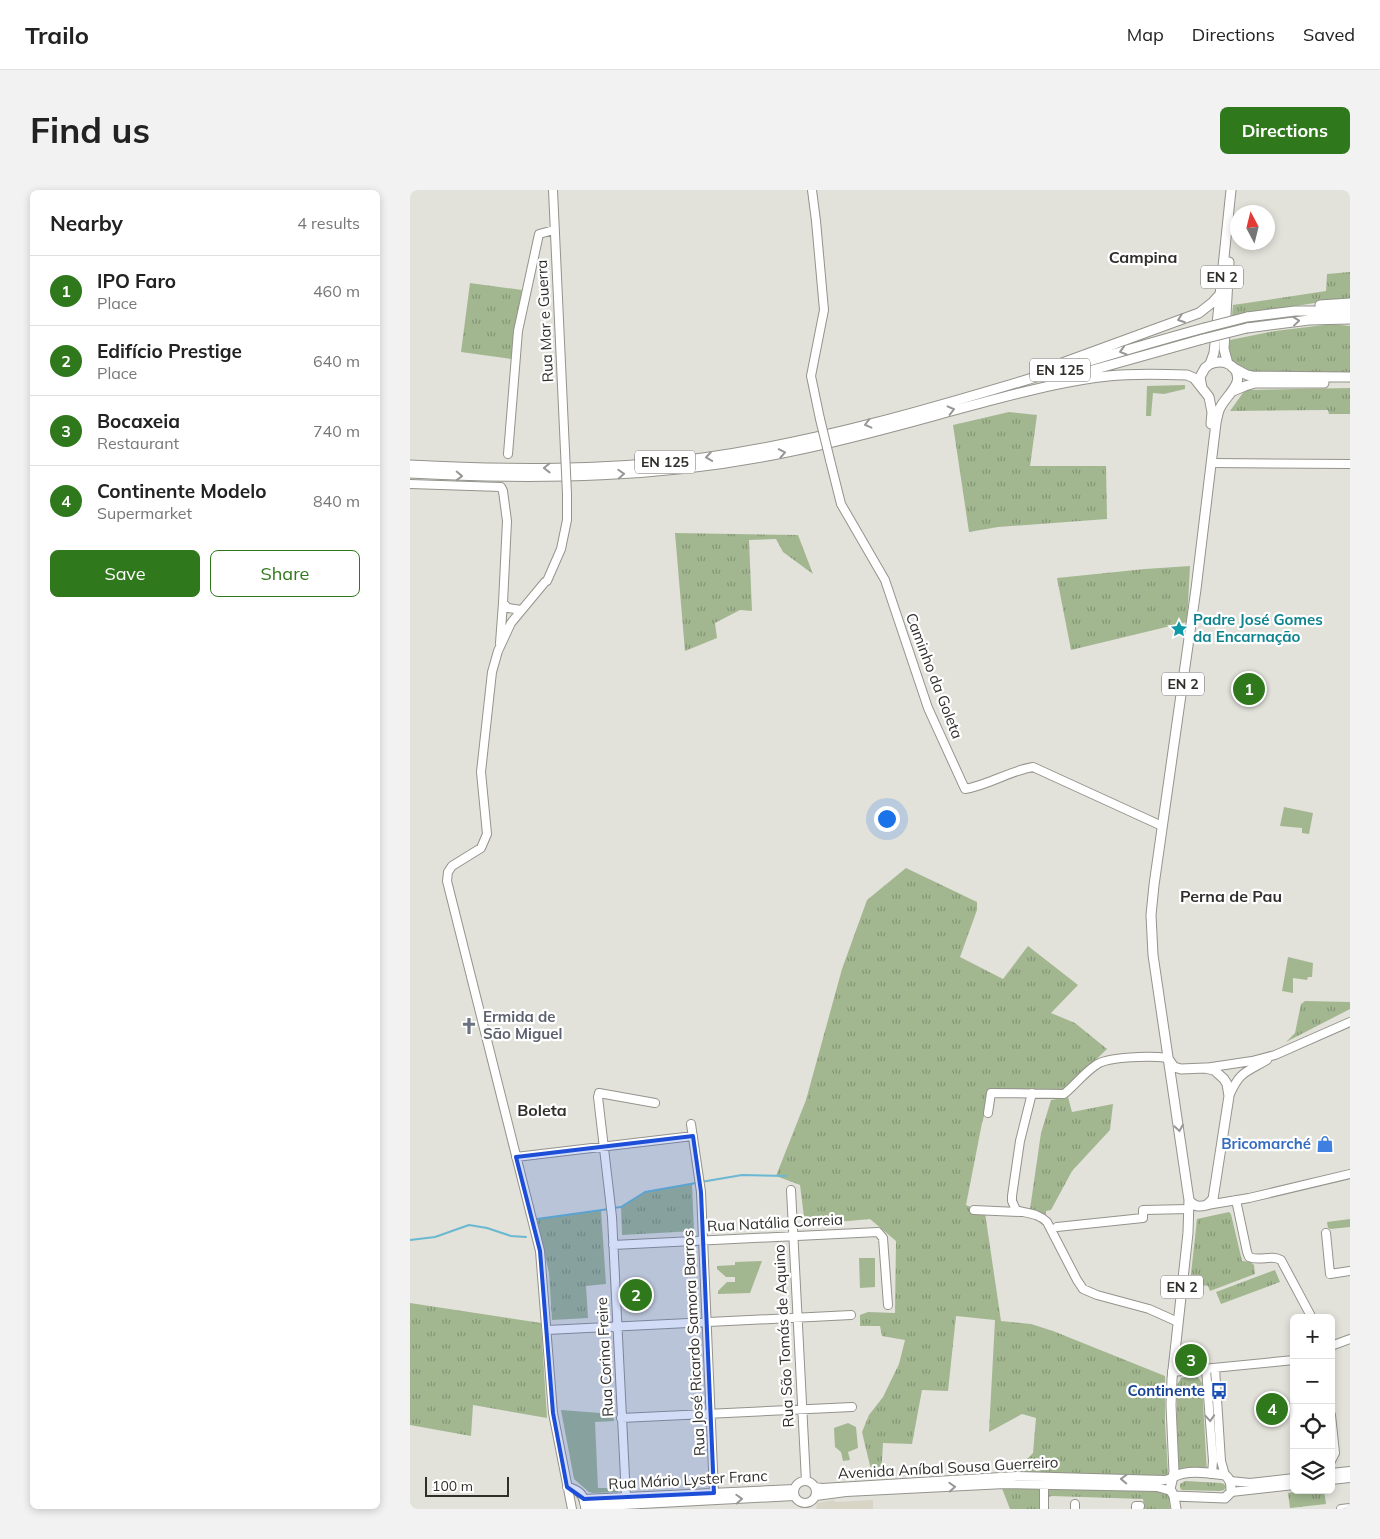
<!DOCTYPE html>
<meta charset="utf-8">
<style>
:root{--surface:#fff;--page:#f2f2f2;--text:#222;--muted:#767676;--line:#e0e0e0;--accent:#2f781c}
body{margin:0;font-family:Mulish,sans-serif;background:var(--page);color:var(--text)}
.controls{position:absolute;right:15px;bottom:15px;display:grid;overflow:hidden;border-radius:8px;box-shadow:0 2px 8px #0003}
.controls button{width:45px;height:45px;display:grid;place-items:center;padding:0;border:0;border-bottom:1px solid var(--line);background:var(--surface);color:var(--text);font:25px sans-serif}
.compass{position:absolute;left:820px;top:15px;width:45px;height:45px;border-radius:50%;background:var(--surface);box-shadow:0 2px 8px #0003;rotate:353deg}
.scale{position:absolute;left:15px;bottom:12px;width:84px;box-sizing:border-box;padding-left:5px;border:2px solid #302f2c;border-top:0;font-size:14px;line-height:18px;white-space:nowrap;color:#302f2c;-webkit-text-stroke:4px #fff;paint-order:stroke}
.you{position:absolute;left:476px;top:628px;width:18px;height:18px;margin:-12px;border:4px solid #fff;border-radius:50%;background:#1a73e8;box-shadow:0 0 0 8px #1a73e833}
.badge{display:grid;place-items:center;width:32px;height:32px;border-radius:50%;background:var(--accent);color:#fff;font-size:16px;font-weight:700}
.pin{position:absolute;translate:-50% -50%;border:2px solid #fff;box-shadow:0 1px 5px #0006}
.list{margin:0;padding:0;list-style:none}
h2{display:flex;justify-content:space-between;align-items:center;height:65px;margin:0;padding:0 20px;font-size:21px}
h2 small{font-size:16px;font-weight:400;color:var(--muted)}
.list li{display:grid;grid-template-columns:32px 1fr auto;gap:15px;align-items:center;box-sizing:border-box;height:70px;padding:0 20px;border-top:1px solid var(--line)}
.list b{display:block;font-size:19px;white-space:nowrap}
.list p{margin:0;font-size:16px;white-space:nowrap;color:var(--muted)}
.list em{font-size:16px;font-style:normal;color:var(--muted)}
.actions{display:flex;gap:10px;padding:15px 20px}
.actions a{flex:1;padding:11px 0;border:1px solid var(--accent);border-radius:8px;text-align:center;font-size:18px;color:var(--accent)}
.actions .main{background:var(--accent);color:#fff}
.icon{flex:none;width:28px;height:28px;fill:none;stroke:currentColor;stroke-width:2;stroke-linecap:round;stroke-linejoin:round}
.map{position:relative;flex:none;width:940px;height:1319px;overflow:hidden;border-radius:8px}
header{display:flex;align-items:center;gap:30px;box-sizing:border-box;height:70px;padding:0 25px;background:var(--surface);border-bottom:1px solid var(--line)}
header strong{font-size:24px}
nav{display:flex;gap:28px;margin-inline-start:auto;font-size:18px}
.intro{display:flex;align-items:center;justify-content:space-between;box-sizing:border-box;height:120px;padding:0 30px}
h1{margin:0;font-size:35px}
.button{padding:12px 22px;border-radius:8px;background:var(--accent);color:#fff;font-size:18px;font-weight:700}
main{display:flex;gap:30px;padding:0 30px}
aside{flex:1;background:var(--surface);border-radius:8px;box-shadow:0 2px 8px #0003}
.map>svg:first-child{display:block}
</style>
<header>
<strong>Trailo</strong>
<nav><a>Map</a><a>Directions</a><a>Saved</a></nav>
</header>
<div class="intro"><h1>Find us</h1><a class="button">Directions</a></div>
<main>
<aside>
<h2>Nearby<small>4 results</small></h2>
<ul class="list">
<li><span class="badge">1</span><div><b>IPO Faro</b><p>Place</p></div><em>460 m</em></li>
<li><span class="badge">2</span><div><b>Edifício Prestige</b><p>Place</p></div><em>640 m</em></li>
<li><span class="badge">3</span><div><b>Bocaxeia</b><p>Restaurant</p></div><em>740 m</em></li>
<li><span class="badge">4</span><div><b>Continente Modelo</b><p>Supermarket</p></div><em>840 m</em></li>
</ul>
<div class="actions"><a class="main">Save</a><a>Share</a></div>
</aside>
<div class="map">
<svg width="940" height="1319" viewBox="0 0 940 1319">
<defs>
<pattern id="grass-tufts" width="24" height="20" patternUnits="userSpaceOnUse" patternTransform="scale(1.25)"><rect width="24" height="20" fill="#a2b790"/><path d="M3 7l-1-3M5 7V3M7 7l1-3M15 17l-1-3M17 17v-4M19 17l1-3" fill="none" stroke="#849576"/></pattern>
</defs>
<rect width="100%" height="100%" fill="#e2e1da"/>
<path fill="#d8d5c7" d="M423,1310l3,2 37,-2v9h-57l1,-6z"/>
<path fill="url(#grass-tufts)" d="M940,82v27l-29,3 -89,14 1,-11 93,-14 1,-17z
M60,93l52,7 -11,69 -50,-7z
M922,134l18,2v48l-95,-1c-21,-5 -28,-11 -25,-33l45,-9z
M940,198v26h-21l-1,-4 -98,1 15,-21z
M599,222l28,3 -7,51h76l1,53 -109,8 -29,5 -16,-107z
M265,343l123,2 15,39 -30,-22 -7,-13 -27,1 3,71 -12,-1 -25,13 2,15 -32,13z
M780,376l-3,56 -116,28 -14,-72 88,-9z
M496,678l71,34v8l-17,47 43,22 25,-33 50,39 -27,28 24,10 32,26 -43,41 -72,-1 -10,34 -16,82 19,8 16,108 30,3 22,7 112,45v46l5,87h-26l-1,-10 -91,-3 -11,3v10h-31l-9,-23 32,-33 3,-35 -14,-4 -33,18 6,-112 -39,-4 -8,75 -26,-1 -10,54 -29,-1 -2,33 -10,-6 -9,-38 7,-17 14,-18 16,-33 6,-24 -23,-4 -2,-10h-20v-11l8,-3 27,1 1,-72 -26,-22 -65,6 -5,-40 -24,-9 30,-76 36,-131 25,-69z
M895,811l45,1v7l-64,33 9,-9 6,-29z
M658,907l4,15 41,-8 -3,26 -38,41 -21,39 -5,1v4l-16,-6 11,-76 10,-33z
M282,994l2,47 -72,4 -1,-28 24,-15z
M191,1020l5,74 -20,2 2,32 -36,2 -3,-47 -12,-54z
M819,1022l2,2 11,47 9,1 3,3 1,9 -45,17 -2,-5 -18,-3 7,-64z
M865,1080l5,12 -59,22 -5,-12z
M0,1113l131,20 6,95 -74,-13 -2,31 -61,-11z
M779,1186l9,1 4,6 5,91 -28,1 -2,-50v-40l4,-7z
M775,1291l36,2 3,1 2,3 -2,3 -4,1 -38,-1 -2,-2v-4z
M897,1300h17l2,14 -36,4 -2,-15z"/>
<path fill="#a2b790" d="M775,195v4l-21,5 -11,-1 -2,23h-5l1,-30z
M874,617l29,6 -4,21 -7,-1v-5l-22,-2z
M878,767l25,6 -1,14h-4l-1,3 -14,-2v15l-11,-2z
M940,1029v8l-19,2 -3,-1 -1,-6z
M449,1068h16v29l-15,1z
M352,1071l-12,32 -32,1v-3l9,-9h8v-5h-9l-9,-8v-3l18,-1v-3z
M151,1220l52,4 1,7 -19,1 3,66h20v4l-25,1 -4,-1 -15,-13z
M438,1233l8,4 2,21 -10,4 2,8 -7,1 -2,-9 -6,-5 -1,-19z"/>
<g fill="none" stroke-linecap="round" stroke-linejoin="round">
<path stroke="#6ab8d1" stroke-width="2" d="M291,992l41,-7 44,1
M203,1018l8,-1 24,-15 51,-9
M127,1029l72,-10
M0,1050l25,-3 34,-12 18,3 24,8 15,1"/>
<g stroke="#94938c" stroke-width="10">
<path id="minor" d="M143,0l12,261
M402,0l4,31 8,89 -13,66 9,43
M98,264l10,-123 21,-97 15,-4
M420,270l11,44 44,76 43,128 37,81c24,-4 44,-18 68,-22l129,59
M802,273l138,1
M0,294l91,3 2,4 4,30 -4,82 5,5 13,2
M157,304v26l-6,29 -14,32 -2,1 -34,41 -13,28 -6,21 -11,100 6,62 -6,14 -29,18 -4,6 -1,9 93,370 13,162 19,96
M90,453l3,-40
M795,878l47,-7 23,-6 75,-33
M622,903l-12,48 -8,55v5l4,9c12,4 22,3 31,12l30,58 6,9 14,6 52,14 29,13
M819,906c11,-25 16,-23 38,-36
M578,923l3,-20 73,1c11,-9 20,-21 32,-29 12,-9 56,-9 72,-7
M281,934l10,68 13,301
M106,967l177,-21
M381,1000l15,291
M826,1010l11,52 2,5c11,5 22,-3 32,3l31,58
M797,1015l42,-7 101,-24
M564,1020l46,2
M647,1037l86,-9v-8l46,-1
M916,1043l4,41 20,-3
M203,1055l265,-13 5,6 5,67
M137,1140l304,-15
M921,1156l19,-7
M805,1178l6,93 4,14
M796,1179l7,92 -1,13
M762,1182l122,-12
M921,1225l4,38 -4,8
M211,1228l231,-11
M921,1283l19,-2
M921,1290l19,-2
M384 1302a11 11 0 1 1 22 0a11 11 0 1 1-22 0Z
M820,1291l20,2 44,-5
M634,1294v25
M157,1297c9,2 17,6 17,16
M405,1297l7,1 195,-12 148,4 7,-2
M821,1302l63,-7
M406,1306l30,-4 159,-8 152,3 14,4
M216,1307l-14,-280 -14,-120 1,-4 56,10
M174,1309l210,-10
M665,1314v5
M175,1317l209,-11
M726,1319v-3h4
M931,1319l9,-1"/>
</g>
<g stroke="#94938c" stroke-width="11">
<path id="major" d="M910,115l30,-2
M837,127l48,-6h55
M837,138l62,-8 41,-1
M818,174l-4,-15 5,-87
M644,176l145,-53 14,-11 8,-9
M822,177l15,8 5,1 98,1
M654,188l139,-39
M823,201l12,-5 10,-3h69
M801,234l1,-12 -3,-15 -7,-9 -2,-11 5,-9 5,-4 4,-11 17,-163
M0,275c98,5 196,6 293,-7 171,-24 335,-85 501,-130
M0,283c129,7 255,5 382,-22 70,-14 138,-35 208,-53 35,-9 71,-18 108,-22 26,-3 53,-2 79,-1l7,3 11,14
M759,870l5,7 7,2 24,-1 9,2 10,9 3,5 2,12 -16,103 -6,6c-8,2 -13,2 -18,-5
M763,1287c15,-8 36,-4 52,-2 6,5 6,9 6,17l-6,6 -51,-2
M766,1319l-2,-13 -4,-7 4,-17 -3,-67 1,-26 16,-146 1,-33 -36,-245 -2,-40 3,-30 42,-296 20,-166c1,-5 2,-11 4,-15 6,-13 27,-26 13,-41 -7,-6 -15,-6 -23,-3"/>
</g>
<use href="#minor" stroke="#fff" stroke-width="8"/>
<use href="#major" stroke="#fff" stroke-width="9"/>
<g stroke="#94938c" stroke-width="10" stroke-linecap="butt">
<path id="minor-bridge" d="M410,229l10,41
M155,261l2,43"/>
</g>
<g stroke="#94938c" stroke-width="11" stroke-linecap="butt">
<path id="major-bridge" d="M794,138l43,-11
M793,149l44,-11"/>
</g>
<use href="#minor-bridge" stroke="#fff" stroke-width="8"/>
<use href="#major-bridge" stroke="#fff" stroke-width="9"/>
</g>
<defs><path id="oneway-chevron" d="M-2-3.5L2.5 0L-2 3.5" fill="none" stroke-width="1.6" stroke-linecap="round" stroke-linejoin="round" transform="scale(1.25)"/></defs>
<g stroke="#989796">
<use href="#oneway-chevron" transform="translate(771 129) rotate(160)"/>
<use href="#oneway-chevron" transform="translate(886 131) rotate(-6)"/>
<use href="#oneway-chevron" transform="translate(713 161) rotate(164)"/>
<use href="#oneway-chevron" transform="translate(541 220) rotate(-14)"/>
<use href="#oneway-chevron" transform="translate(458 234) rotate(166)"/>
<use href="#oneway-chevron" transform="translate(372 263) rotate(-11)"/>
<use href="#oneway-chevron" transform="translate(299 267) rotate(171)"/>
<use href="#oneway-chevron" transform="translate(137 278) rotate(179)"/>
<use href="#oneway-chevron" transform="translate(211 284) rotate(-3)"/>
<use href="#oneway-chevron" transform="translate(49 286) rotate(2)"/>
<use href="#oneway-chevron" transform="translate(769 938) rotate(81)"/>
<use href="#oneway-chevron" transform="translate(800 1228) rotate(86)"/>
<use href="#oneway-chevron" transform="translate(714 1289) rotate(-178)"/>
<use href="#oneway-chevron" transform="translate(542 1297) rotate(-3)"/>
<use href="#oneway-chevron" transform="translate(329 1309) rotate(-3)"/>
</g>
<path fill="#1d4ed8" fill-opacity="0.2" stroke="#1d4ed8" stroke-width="4" stroke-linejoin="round" d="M283,946l8,56 13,301 -130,6 -17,-12 -14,-74 -13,-162 -24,-94z"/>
<defs>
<g id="sight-bare" transform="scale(1.35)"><path d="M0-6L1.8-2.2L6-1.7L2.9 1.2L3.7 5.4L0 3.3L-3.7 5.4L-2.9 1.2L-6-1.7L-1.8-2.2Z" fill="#0f9aa8" stroke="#fff" stroke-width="2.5" paint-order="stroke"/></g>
<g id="church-bare" transform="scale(1.35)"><path d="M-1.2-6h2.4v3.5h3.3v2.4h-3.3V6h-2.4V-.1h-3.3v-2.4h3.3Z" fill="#6b7280" stroke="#fff" stroke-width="2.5" paint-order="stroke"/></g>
<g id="shop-bare" transform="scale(1.35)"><path d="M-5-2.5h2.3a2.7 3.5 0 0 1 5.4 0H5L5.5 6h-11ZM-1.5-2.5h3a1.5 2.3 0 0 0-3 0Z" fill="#3f7fe0" stroke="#fff" stroke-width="2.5" paint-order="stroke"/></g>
<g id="bus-bare" transform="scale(1.35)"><path d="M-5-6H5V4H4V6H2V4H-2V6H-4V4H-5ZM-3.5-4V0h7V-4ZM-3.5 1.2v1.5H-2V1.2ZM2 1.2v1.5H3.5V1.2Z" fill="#1a4fb4" stroke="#fff" stroke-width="2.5" paint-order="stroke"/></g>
</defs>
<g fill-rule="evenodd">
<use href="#sight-bare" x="769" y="439"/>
<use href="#church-bare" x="59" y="836"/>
<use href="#shop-bare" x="915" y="954"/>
<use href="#bus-bare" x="809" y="1201"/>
</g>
<g text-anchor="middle" stroke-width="4.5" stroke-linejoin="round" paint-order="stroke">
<g fill="#fff" stroke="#6e6d6b" stroke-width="1">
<rect x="791" y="75.5" width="42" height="23" rx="4"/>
<rect x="620" y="168.5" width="60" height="23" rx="4"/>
<rect x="225" y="260.5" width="60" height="23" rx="4"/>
<rect x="752" y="482.5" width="42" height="23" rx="4"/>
<rect x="751" y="1085.5" width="42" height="23" rx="4"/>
</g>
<g font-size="14" font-weight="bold" fill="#302f2c">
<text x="812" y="92">EN 2</text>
<text x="650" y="185">EN 125</text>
<text x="255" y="277">EN 125</text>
<text x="773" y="499">EN 2</text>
<text x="772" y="1102">EN 2</text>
</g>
<g font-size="15" fill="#302f2c" stroke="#fff">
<text transform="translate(135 131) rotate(-93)" y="5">Rua Mar e Guerra</text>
<text transform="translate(524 486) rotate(69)" y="5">Caminho da Goleta</text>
<text transform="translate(365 1033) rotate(-3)" y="5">Rua Natália Correia</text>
<text transform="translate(374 1146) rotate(-93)" y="5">Rua São Tomás de Aquino</text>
<text transform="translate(284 1153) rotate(-93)" y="5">Rua José Ricardo Samora Barros</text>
<text transform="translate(195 1167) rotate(-93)" y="5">Rua Corina Freire</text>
<text transform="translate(538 1278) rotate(-3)" y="5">Avenida Aníbal Sousa Guerreiro</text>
<text transform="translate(278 1290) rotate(-3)" y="5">Rua Mário Lyster Franc</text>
</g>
<g font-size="15" font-weight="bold" fill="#0d838f" stroke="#fff" text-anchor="start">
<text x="783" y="435">Padre José Gomes<tspan x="783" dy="17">da Encarnação</tspan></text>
</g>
<g font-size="15" font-weight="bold" fill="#5b616d" stroke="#fff" text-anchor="start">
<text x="73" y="832">Ermida de<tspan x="73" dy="17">São Miguel</tspan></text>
</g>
<g font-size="15" font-weight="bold" fill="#366cbe" stroke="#fff" text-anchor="end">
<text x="901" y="959">Bricomarché</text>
</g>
<g font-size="15" font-weight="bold" fill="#164399" stroke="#fff" text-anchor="end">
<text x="795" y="1206">Continente</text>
</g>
<g font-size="16" font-weight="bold" fill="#302f2c" stroke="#fff">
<text x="733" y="73">Campina</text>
<text x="821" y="712">Perna de Pau</text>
<text x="132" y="926">Boleta</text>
</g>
</g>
</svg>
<div class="controls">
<button>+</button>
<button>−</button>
<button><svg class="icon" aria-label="locate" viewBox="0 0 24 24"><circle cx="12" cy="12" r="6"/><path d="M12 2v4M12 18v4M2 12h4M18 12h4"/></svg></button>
<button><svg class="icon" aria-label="layers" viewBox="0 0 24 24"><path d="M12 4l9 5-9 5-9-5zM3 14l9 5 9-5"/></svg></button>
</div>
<svg class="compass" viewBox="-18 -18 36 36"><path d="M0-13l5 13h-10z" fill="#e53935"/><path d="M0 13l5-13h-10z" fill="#767676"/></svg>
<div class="scale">100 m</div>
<div class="you"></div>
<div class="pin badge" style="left:839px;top:499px">1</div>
<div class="pin badge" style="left:226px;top:1105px">2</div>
<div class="pin badge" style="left:781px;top:1170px">3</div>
<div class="pin badge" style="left:862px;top:1219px">4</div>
</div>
</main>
